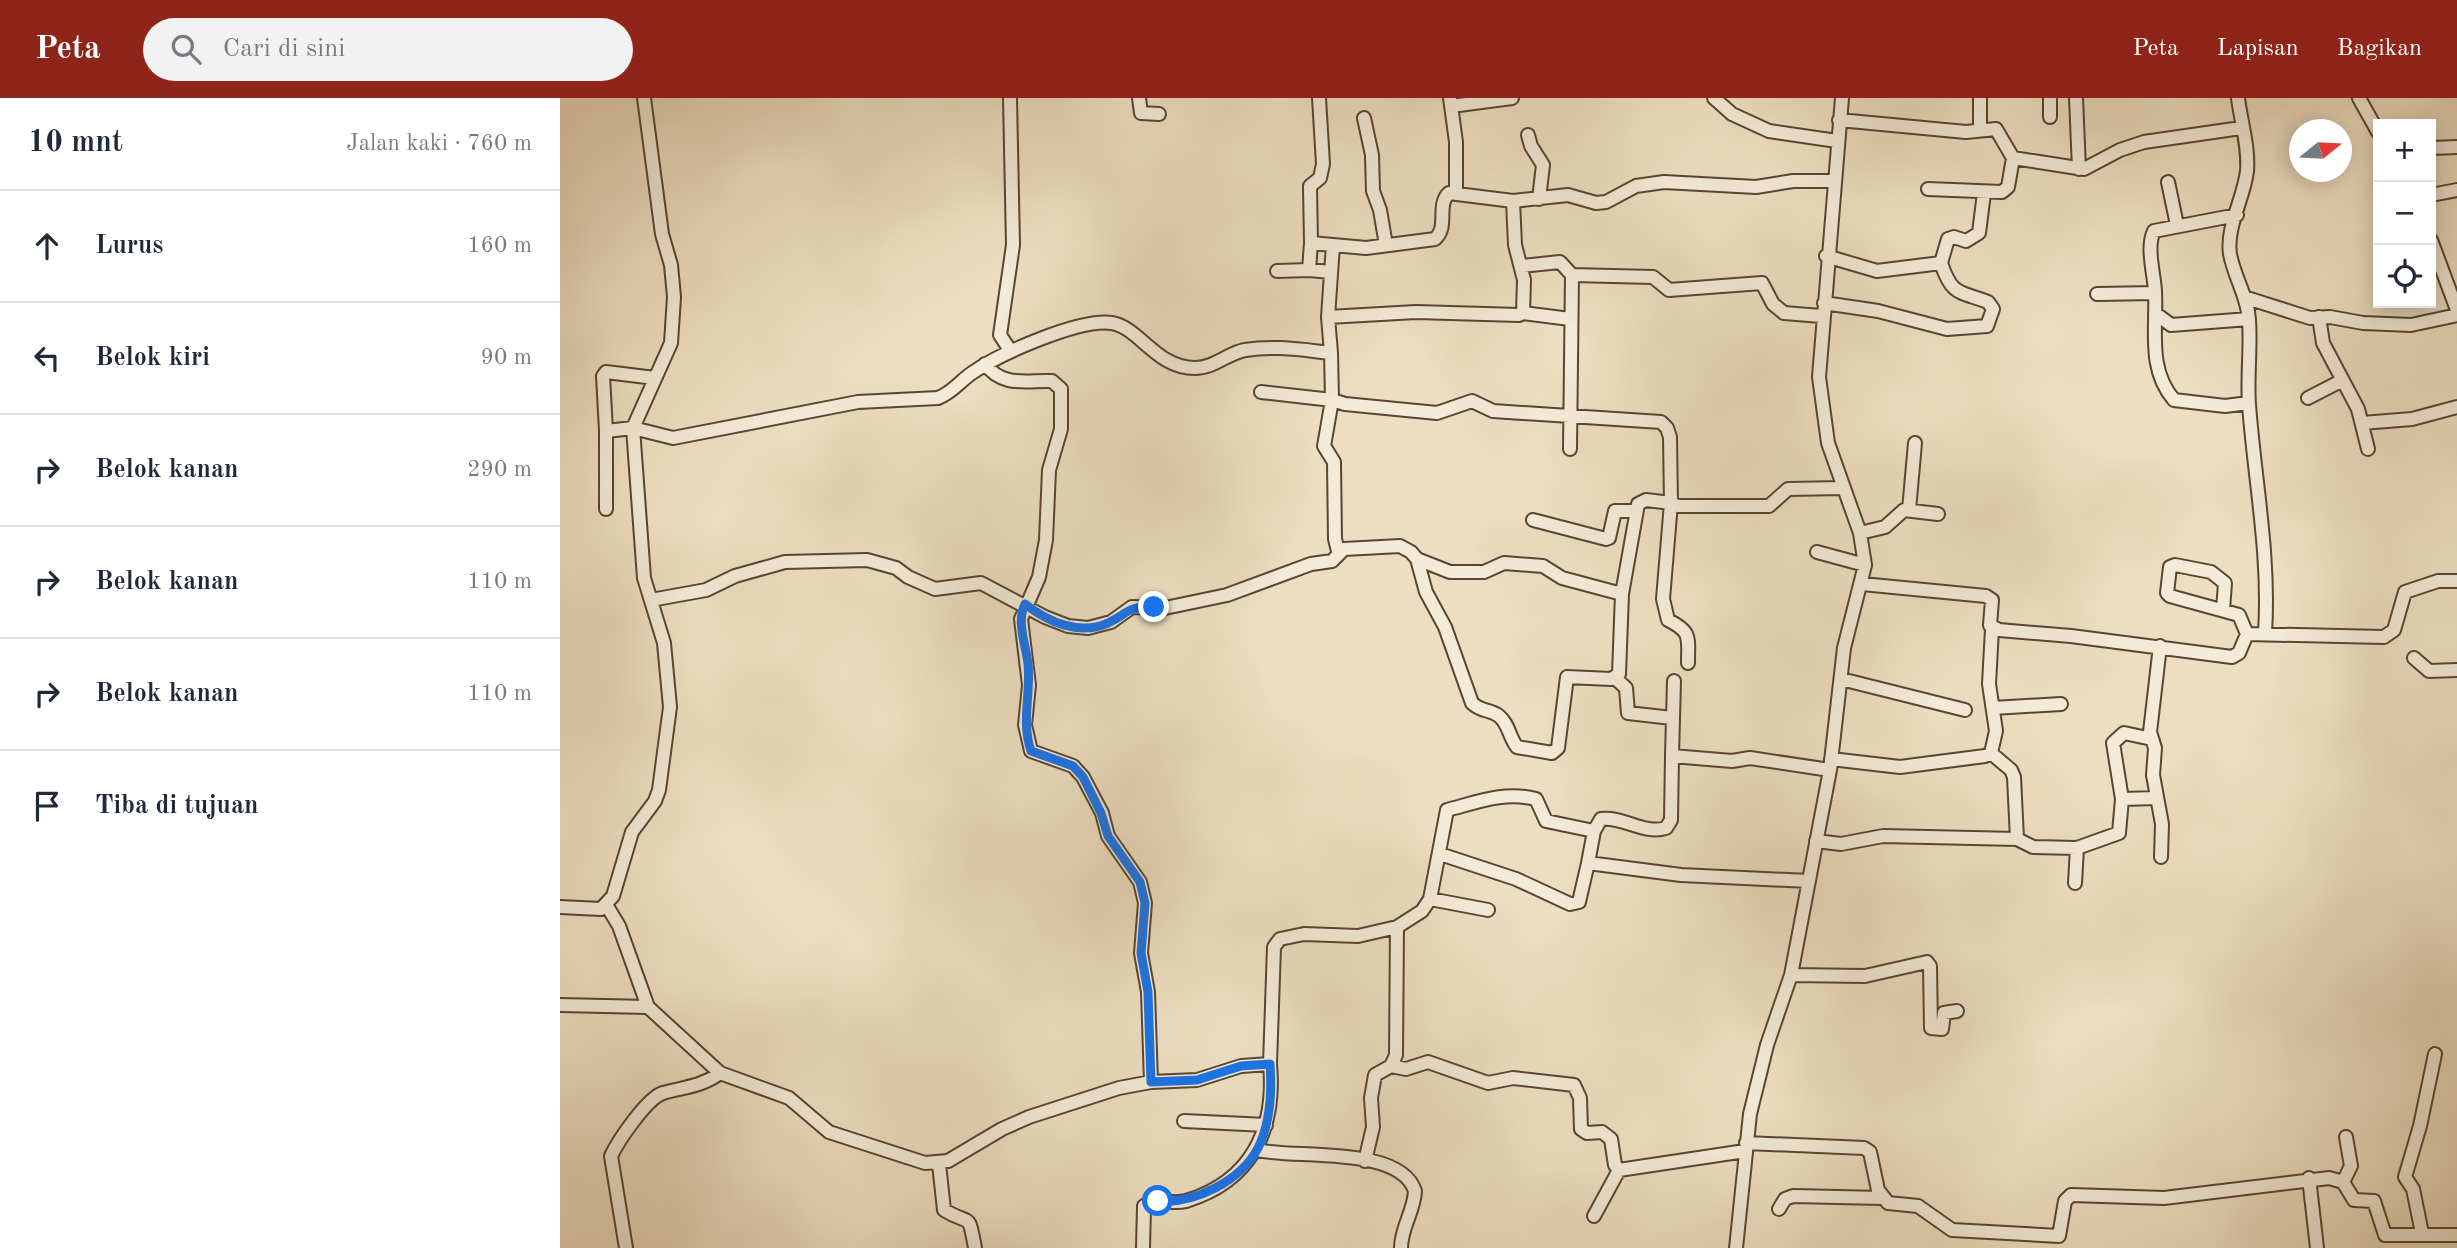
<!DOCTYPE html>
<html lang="id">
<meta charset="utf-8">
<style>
:root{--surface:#fff;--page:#f2f2f3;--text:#1f2937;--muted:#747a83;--line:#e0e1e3;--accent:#8f2418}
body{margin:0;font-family:"Old Standard TT",serif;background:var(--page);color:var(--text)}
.controls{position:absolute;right:21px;top:21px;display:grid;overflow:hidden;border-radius:0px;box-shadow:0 4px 18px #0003}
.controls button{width:63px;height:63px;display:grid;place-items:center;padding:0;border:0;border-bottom:2px solid var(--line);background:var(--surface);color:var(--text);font:35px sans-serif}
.compass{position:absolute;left:1729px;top:21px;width:63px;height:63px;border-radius:50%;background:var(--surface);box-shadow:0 4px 18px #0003;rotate:72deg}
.stop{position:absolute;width:21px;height:21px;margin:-16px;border:5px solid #1a73e8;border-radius:50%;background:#fff}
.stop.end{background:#1a73e8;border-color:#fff;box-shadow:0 2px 7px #0008}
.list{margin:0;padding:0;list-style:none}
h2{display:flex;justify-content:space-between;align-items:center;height:91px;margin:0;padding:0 28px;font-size:30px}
h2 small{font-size:23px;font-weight:400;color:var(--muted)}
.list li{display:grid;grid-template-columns:46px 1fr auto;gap:21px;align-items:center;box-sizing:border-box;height:112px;padding:0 28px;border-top:2px solid var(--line)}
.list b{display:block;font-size:26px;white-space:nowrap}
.list em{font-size:23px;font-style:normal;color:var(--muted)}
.icon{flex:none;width:38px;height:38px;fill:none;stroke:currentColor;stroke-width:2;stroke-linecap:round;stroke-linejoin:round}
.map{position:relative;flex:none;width:1897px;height:1150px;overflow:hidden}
header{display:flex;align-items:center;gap:42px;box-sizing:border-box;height:98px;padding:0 35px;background:var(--accent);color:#fff}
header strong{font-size:33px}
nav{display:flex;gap:38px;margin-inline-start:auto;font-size:24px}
.search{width:490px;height:63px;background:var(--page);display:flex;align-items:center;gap:18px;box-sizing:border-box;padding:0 24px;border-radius:38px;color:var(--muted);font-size:26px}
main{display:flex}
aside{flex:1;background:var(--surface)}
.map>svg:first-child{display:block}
</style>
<header>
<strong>Peta</strong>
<div class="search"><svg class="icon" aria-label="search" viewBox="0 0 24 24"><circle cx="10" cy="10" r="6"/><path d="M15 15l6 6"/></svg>Cari di sini</div>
<nav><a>Peta</a><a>Lapisan</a><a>Bagikan</a></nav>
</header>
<main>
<aside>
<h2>10 mnt<small>Jalan kaki · 760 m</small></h2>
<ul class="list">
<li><svg class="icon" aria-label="ahead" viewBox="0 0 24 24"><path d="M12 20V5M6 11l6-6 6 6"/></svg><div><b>Lurus</b></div><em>160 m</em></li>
<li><svg class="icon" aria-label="left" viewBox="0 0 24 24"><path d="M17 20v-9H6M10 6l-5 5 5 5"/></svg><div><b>Belok kiri</b></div><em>90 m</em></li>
<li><svg class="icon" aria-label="right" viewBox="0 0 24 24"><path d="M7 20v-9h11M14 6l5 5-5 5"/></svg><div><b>Belok kanan</b></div><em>290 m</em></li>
<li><svg class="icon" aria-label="right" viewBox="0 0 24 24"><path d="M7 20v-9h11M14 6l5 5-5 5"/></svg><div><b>Belok kanan</b></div><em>110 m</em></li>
<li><svg class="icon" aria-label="right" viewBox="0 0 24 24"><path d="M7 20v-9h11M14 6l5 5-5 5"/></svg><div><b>Belok kanan</b></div><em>110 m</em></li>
<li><svg class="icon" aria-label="arrive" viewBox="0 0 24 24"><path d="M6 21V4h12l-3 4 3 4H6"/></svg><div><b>Tiba di tujuan</b></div></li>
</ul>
</aside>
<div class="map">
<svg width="1897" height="1150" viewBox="0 0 1897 1150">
<rect width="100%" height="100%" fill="#eddec1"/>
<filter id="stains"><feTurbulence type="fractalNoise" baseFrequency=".00286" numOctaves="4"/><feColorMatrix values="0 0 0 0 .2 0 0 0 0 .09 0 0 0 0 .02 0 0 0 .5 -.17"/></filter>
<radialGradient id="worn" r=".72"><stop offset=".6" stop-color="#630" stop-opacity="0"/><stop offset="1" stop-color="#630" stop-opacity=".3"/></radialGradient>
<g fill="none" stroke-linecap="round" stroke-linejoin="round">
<g stroke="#574630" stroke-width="16">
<path id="minor" d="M450,0l3,147 -13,90 10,15
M579,0l2,15 18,1
M759,0l4,66 -3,14 -10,8 1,57 55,5 69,-9c14,-12 1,-34 14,-46l64,8 55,-6 28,8 10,-1 30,-16 28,-4 92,5 37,-6h41
M890,0l6,44v50
M1154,0l18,16 37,17 68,10
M1490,0v19
M1516,0l3,71
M1678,0c3,24 11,49 9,73 -3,27 -21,56 -17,83 4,23 18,43 19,66 2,28 -2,57 0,85 6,78 21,150 16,228
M1799,0l19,34
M891,8l61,-8
M804,20l8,37 1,36 7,19 6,35
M1279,22l127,12 30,-3 17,29 71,11 36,-19 24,-8 97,-14
M1420,32v-32
M968,37l3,11 12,19 -4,34
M1871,50l26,-1
M1608,84l9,43
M1368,91l74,3 6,-5 5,-29
M1871,97l26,-5
M953,103l2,44 9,35 -1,33
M1677,117l-83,16c-8,16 0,42 1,60 2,37 -8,78 19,109l51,6 24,-3
M1871,142l26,70
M751,145l-2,27 22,2
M1266,158l51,15 64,-8 7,-24 6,-2 12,4 13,-8 5,-40
M961,168l39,-4 12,13 81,2 16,13 93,-7 11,21 11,9 37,3
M717,173l32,-1
M1537,196l58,-1
M1684,199l66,21 20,-1 33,6 48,2 46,-10
M1264,205l54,8 69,18 40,-3 6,-17 -5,-7c-29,-11 -36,-6 -47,-39
M1595,215l16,12 78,-6
M768,219l88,-5 103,3 4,-2 47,6
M1759,219l4,26 35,66 10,40
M771,255l-3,-36 5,-72
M425,266c18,24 41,16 67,17l9,8v40l-12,41 -3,70 -7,37 -18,42 8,66 -4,40 6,26 42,15 10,11 19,36 6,23 32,46 5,21 -4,50 7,39 3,90
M701,294l71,8 -8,46 10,16 1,77 3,12
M1748,300l33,-17
M1802,325l50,-4 45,-12
M46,333l-3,-55 3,-4 49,6
M1010,351l2,-174
M46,411v-78l27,-3 40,10 185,-36 80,-4c15,-6 21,-16 34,-25 27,-19 108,-55 140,-50 28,5 44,45 83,45 19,0 33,-15 50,-18 29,-5 58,0 86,3l1,47 13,4 92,9 35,-12 21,10 168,11 6,6 3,9 1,66 7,3h91l19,-17 54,-1
M1349,412l6,-67
M973,422l73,19 3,-1 6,-27h20
M1300,435l25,-6 19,-17 34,4
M1257,454l48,13
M857,461l9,33 19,35 27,76c9,9 18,6 27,13 10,8 10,21 18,31l35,6 6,-5 9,-71 44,2 8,-5 3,-80 16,-90 8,-4 25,3 -8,96 5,21c24,12 20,17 20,43
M1302,486l124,12 6,4 -2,25 9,5 72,6 161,21 7,-4 8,-19 137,3 10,-7 11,-38 33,-11h19
M91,502l55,-10 29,-14 50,-14 82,-2 29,8 12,9 27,12 46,-6 64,34 23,9 20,2 23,-6 21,-15 33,1 62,-13 84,-31 21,-3 12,-12 56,-3 11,6 6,7 33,13h34l20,-9 39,3 19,12 60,16
M1663,512l2,-27 -14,-11 -36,-7 -5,2 -3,26 3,3 69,19 8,19
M1600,548l-10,86 5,16 -2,27 9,49 -1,33
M1854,560l15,13 28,-1
M1055,580l11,10 2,25 44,5
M1281,581l124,31
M1433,610l68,-4
M1112,658l2,-75
M1271,661l69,8 85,-11 6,-3 5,-22 -7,-47 3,-55
M1562,701l-9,-56 11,-10 28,6
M1457,741l16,8 44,1
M1256,743l25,3 42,-8 134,3 -3,-62 -3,-7 -20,-17
M880,756l76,25 54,25 9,-2 9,-39 93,12 128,6
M1028,765l6,-32 7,-12c22,-3 43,16 65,9l5,-8 1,-64 60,5 18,-3 80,12
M1515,785l2,-35 42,-15 3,-34 35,-1
M870,801l58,11
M47,808l12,20 29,81 72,66 69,25 40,34 96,31 23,-2 54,-32 27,-12 90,-29 32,-6 46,-2 44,-14 29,-2c6,65 -18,117 -84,137 -14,4 -29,-4 -42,5l-1,42
M0,809l41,2 12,-13 19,-64 23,-31 4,-11 11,-83 -6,-64 -20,-65 -11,-150 38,-85 3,-46 -3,-32 -9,-31 -18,-136
M1231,877l74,1 62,-14 3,4 1,62 11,1 2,-16 13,-2
M0,907l88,2
M710,966l4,-117 6,-8 24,-5 54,2 39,-9
M831,968l15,3 22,-7 60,21 25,-5 61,7 6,13 1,31 6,4 15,-1 9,7 4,26 4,5 126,-19
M624,1023l82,4
M1186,1045l118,5 6,4 8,38 10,13 30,3 34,24 107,6 6,-35 6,-6 93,3 165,-20 14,4 11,18 20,1 11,34h72
M697,1052c38,9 143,-5 158,41 -1,21 -14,36 -14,57
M805,1063l8,-34 -2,-29 4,-23 16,-9 5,-11 1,-128 25,-16 8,-12 17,-89c31,-8 57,-19 89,-11l10,22 48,10
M379,1066l5,46c28,17 24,0 31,38
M1749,1080l8,70
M1783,1084l8,-16 -5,-29
M1219,1111l6,-10 8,-3 89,2
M1034,1118l25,-46
M1862,1135l-9,-44 -8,-12 15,-51 15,-72
M66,1150l-15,-92c7,-15 36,-58 52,-63 21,-6 38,-6 57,-20
M1176,1150l14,-134 17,-69 24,-70 39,-205 14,-122 21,-83 -5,-32 -32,-90 -9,-66 23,-279"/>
</g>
<use href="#minor" stroke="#f3ead7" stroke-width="12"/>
</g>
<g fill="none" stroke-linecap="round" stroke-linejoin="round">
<path stroke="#1a73e8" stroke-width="9" d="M594,509c-30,0 -23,5 -46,16 -28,13 -60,-1 -83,-19 -9,18 1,41 3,60 3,30 -7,58 3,87l42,15 10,11 18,36 7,23 32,46 5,21 -4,50 7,39 3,90 46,-2 44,-14 29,-2c2,28 1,58 -12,84 -17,33 -64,56 -100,53"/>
</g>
<rect width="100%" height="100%" filter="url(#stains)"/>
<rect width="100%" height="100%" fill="url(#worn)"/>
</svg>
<div class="controls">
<button>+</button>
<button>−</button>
<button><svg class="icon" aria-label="locate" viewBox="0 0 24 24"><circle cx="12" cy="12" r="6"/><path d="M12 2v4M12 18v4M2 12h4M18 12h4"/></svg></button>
</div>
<svg class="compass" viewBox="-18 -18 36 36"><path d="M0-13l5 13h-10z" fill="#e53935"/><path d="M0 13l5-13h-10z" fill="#747a83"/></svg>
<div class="stop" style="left:598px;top:1103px"></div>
<div class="stop end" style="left:594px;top:509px"></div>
</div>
</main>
